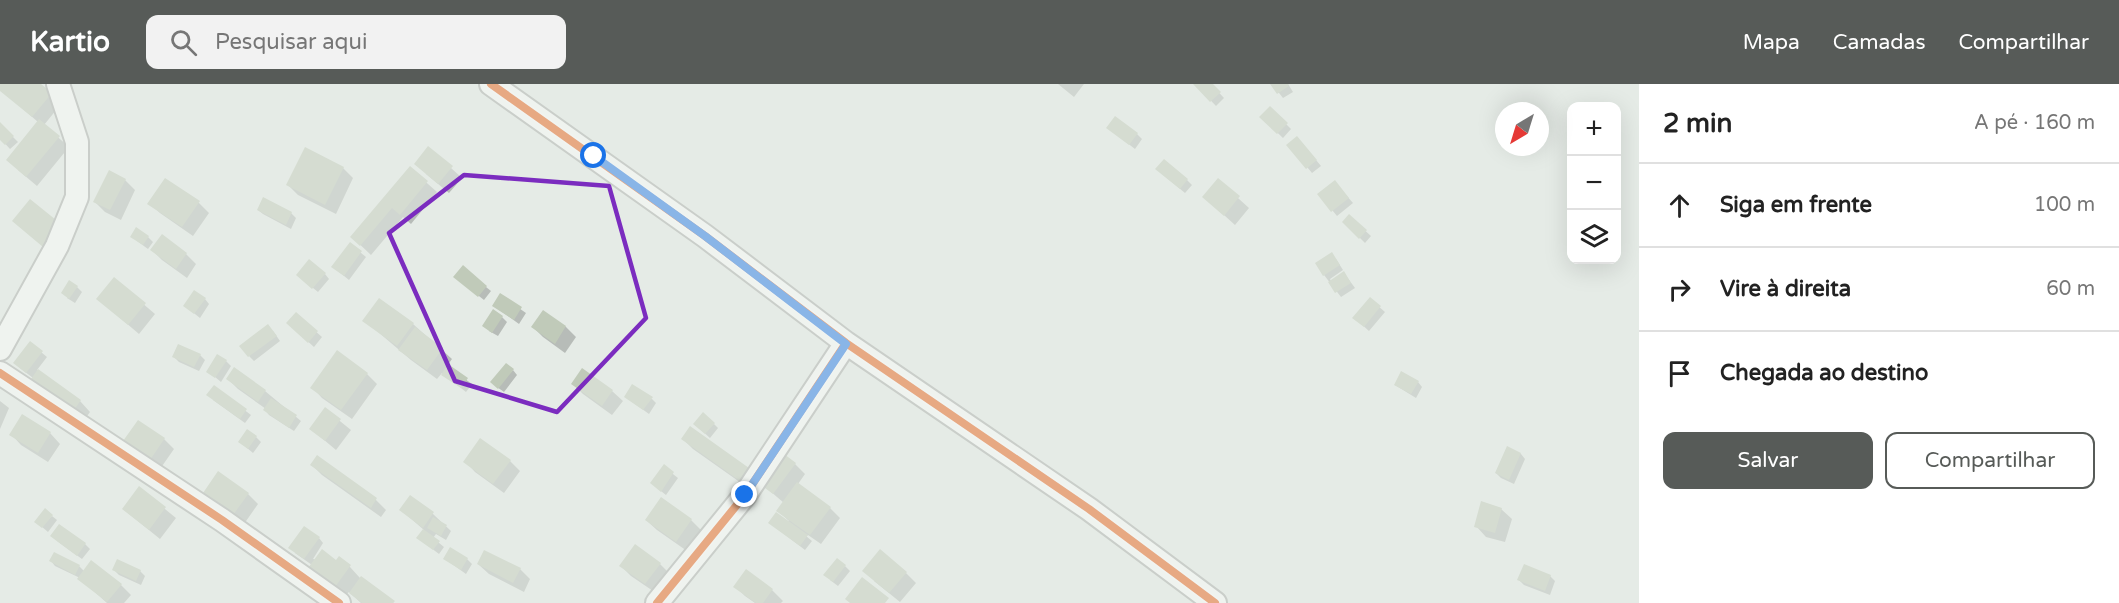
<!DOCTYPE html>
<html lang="pt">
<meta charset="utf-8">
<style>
:root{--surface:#fff;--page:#f2f2f2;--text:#222;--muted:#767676;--line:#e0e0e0;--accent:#575b58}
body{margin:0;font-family:"Varela Round",sans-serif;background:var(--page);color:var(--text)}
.controls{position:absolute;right:18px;top:18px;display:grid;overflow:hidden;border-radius:12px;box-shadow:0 6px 24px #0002}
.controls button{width:54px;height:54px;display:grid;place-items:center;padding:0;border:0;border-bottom:2px solid var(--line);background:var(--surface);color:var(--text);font:30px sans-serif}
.compass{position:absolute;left:1495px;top:18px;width:54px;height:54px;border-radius:50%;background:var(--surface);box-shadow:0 6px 24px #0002;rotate:218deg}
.stop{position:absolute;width:18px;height:18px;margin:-14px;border:4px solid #1a73e8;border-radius:50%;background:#fff}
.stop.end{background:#1a73e8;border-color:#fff;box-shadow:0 2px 6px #0008}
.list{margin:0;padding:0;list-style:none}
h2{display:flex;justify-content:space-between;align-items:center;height:78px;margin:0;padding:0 24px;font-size:26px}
h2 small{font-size:20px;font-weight:400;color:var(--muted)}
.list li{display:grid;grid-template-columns:39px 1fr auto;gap:18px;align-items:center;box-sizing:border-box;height:84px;padding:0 24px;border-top:2px solid var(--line)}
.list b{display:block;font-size:22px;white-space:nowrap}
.list em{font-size:20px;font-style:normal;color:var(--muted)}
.actions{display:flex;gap:12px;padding:18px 24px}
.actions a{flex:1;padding:14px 0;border:2px solid var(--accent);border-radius:12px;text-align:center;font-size:21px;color:var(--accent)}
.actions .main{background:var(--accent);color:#fff}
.icon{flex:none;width:33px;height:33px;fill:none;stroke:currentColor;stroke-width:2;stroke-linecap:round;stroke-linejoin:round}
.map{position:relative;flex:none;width:1639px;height:519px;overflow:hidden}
header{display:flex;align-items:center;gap:36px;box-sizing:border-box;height:84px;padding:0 30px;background:var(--accent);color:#fff}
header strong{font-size:28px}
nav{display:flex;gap:33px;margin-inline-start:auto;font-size:21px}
.search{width:420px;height:54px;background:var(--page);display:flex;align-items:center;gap:15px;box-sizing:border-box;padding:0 21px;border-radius:12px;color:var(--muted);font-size:22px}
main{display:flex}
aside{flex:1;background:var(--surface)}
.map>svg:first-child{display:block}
</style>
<header>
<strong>Kartio</strong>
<div class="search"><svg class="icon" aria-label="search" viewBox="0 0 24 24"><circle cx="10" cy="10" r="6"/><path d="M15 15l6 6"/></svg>Pesquisar aqui</div>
<nav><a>Mapa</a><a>Camadas</a><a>Compartilhar</a></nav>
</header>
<main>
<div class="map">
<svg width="1639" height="519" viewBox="0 0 1639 519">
<rect width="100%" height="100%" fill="#e5ebe6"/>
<path fill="#0003" d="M1,0h38l22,20 -17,21 25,22 -32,39 -19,-16 20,-48 -38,-33z
M1058,0h26l-10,13z
M1195,0h16l13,14 -8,8z
M1272,0h16l5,8 -10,6z
M1270,24l21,21 -8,9 -22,-21z
M0,40l18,18 -8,7 -10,-11z
M1113,48l24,2 5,5 -7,10z
M1302,59l19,23 -9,7 -23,-28z
M429,64l33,30 -13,15 -23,-19z
M343,84l10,10 -17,36 -38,-19 -10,-10z
M410,84l27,24 -26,32 -8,-7 -32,38 -19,-18z
M1162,90l25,6 5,5 -7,8z
M125,96l10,10 -14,30 -16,-8 -10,-10z
M1218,96l31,28 -14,17 -31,-28z
M1339,103l14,16 -16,13 -18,-22z
M149,119h50l10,10 -16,23 -33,-23z
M258,126l33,3 5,5 -5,11 -28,-15z
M1349,132l22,20 -6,7 -21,-21z
M148,153l5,5 -5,7 -11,-8z
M350,160l16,13 -17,23 -16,-13z
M152,166l34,4 10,10 -9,14 -25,-18z
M1336,175l7,11 -13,9 1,2 13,-8 11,15 -14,9 -17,-22z
M325,190l4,5 -11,13 -16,-13z
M114,195l41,35 -16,20 -41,-35z
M460,197l26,6 5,4 -7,9z
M77,203l5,5 -7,11 -8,-5z
M500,211l26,18 -7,11 -25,-18z
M205,215l4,5 -9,14 -15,-12z
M1370,215l15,13 -16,19 -10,-9z
M543,228l23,15 10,10 -11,16 -22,-16 -10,-10z
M296,230l26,23 -8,10 -21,-19z
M502,233l5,5 -9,14 -9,-5z
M364,236l49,4 39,35 -5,7 25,18 -6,8 -24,-19 -5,6 -26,-19z
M273,247l7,10 -26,20 -5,-5z
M30,259l17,14 -10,13 43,31 10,11 -5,7 -42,-30 -10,-11 -13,-10z
M200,271l5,5 -6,11 -20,-9 -5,-5z
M226,277l5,5 -10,16 -13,-11z
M513,286l4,5 -13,17 -7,-5z
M582,286l30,21 11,10 -11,14 -29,-21 -10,-10z
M367,290l10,10 -25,35 -30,-21 -10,-11z
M228,295l37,12 36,30 -7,10 -25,-16 -4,-5 1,-1 -28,-20z
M1418,298l4,5 -6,11 -21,-13z
M214,303l37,28 -6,8 -32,-23z
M652,315l4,4 -7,11 -18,-13z
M0,317l9,7 -9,21z
M325,325l26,21 -15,20 -25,-21z
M714,340l4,4 -8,10 -10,-9z
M50,349l10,11 -12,18 -27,-17 -10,-11z
M256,353l5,5 -8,11 -13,-11z
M164,355l10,10 -14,20 -25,-18z
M683,355l65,30 10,10 -7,11 -58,-41z
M1508,364l13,6 4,5 -11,25 -13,-6 -5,-5z
M317,373l59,43 10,10 -5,7 -59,-42 -10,-10z
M465,377h45l10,10 -16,22 -29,-21z
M795,380l10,10 -7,10 32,24 10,10 -19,26 -13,-9 -2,1 6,5 -7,9 -30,-23 14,-6 -11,-10 6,-8 -21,-18z
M664,383l14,11 -12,17 -9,-7z
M139,404l37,30 -16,21 -37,-30z
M205,409l43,1 10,10 -14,20 -29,-21z
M1501,425l11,10 -7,23 -19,-5 -10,-11z
M401,426l32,4 18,17 -5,9 -10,-6 -3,4 11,9 -5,7 -21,-16 6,-8z
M52,432l5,4 -9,12 -7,-6z
M646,436h45l10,10 -14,21 -30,-21z
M319,454l4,5 -10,16 24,3 2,-4 11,9 10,11 34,25h-33l-12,-11 -4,4 -33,-31 -17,-12z
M57,457l28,3 5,5 -8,10z
M445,475h22l5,5 -6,10z
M51,477l28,5 5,5 37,14 10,10 -7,8h-17l-29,-26 -23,-11z
M478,480l42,5 10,10 -6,13 -35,-18z
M660,480l10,10 -14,19 -25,-17 -10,-10z
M845,482l5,5 -12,15 -8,-6z
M114,486l26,1 5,5 -4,9 -22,-10z
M746,488l26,18 11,11 -2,2h-26l-10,-7 -10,-10z
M906,489l10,10 -16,19 -26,-21z
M1550,492l5,5 -5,14 -26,-10 -5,-5z"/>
<path fill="#c0cab9" d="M0,0h41l11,9 -20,24 -32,-26z
M1193,0h20l8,8 -11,10z
M1270,0h18l1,2 -12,8z
M1270,22l18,17 -11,11 -18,-17z
M1115,32l23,17 -9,12 -23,-17z
M39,35l21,17 -34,41 -20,-17z
M0,38l14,14 -9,9 -5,-5z
M1297,52l20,24 -11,9 -20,-24z
M428,62l25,20 -15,18 -24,-20z
M305,63l39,20 -19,38 -39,-20z
M1164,75l24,20 -8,10 -25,-20z
M410,82l18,15 -28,34 -8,-7 -32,38 -10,-9z
M109,86l17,9 -16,31 -17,-8z
M165,94l35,23 -18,26 -35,-23z
M1218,94l22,18 -16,20 -22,-19z
M1335,96l14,18 -18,14 -14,-18z
M263,113l29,15 -6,13 -29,-15z
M30,115l31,25 -18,23 -31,-26z
M1349,130l18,16 -8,9 -17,-17z
M136,143l13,9 -6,9 -13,-8z
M162,150l25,19 -11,16 -26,-19z
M350,158l12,9 -18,25 -13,-9z
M1332,168l8,13 -17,11 -8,-13z
M309,175l17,14 -14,16 -16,-14z
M463,181l24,21 -9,11 -25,-20z
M1344,187l7,12 -16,10 -7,-11z
M114,193l32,26 -18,22 -32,-26z
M69,196l9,6 -9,13 -8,-6z
M194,206l12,8 -12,16 -11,-8z
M500,209l22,14 -8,13 -22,-14z
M1370,213l11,9 -17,21 -12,-9z
M379,214l35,25 -17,23 -35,-25z
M493,225l10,7 -11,17 -10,-7z
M543,226l23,16 -11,18 -24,-17z
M296,228l22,19 -10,12 -22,-20z
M268,240l9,12 -29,21 -9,-11z
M415,243l28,21 -16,22 -29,-20z
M30,257l13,10 -17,22 -13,-10z
M178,260l23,10 -7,13 -22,-10z
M337,266l31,23 -27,37 -31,-22z
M217,270l10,6 -12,18 -9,-6z
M506,279l8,6 -16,20 -8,-7z
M448,280l20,14 -7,10 -20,-13z
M234,283l32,23 -8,12 -32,-23z
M582,284l31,22 -11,16 -31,-22z
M38,285l43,31 -7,10 -43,-31z
M1401,287l18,10 -8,13 -17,-9z
M632,300l21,13 -10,13 -19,-13z
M214,301l33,24 -7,10 -34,-24z
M271,314l26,17 -8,13 -26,-18z
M325,323l16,12 -16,22 -16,-12z
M703,328l12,11 -10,11 -12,-10z
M22,330l29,18 -13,21 -29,-18z
M138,336l27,18 -15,22 -27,-19z
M690,342l59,42 -9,13 -59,-42z
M247,345l10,7 -9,13 -10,-7z
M480,354l31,22 -18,24 -30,-22z
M1507,362l14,7 -12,27 -14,-7z
M784,370l12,9 -23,31 -12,-9z
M317,371l60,43 -6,10 -61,-43z
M664,380l10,8 -13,20 -11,-9z
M218,387l31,22 -16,22 -30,-22z
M797,398l34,25 -21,28 -34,-24z
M139,402l27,21 -17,23 -27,-21z
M410,411l24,17 -11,16 -24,-18z
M661,413l31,22 -16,23 -31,-22z
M1481,417l21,7 -7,25 -21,-6z
M45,424l8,7 -11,13 -8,-6z
M776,428l32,23 -8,11 -32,-23z
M433,433l14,8 -6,11 -14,-8z
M59,440l27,19 -9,13 -27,-20z
M304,442l16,11 -16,22 -16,-11z
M423,445l17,12 -7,9 -17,-12z
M635,460l26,19 -16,21 -26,-18z
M450,463l18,11 -7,12 -18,-11z
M322,465l14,11 3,-4 12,9 -16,22 -27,-19z
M880,465l27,23 -18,21 -27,-22z
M484,466l37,18 -8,15 -36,-19z
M54,468l26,13 -5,10 -26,-14z
M837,474l9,7 -13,17 -10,-7z
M117,475l24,11 -5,11 -24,-11z
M91,476l31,24 -15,18 -30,-23z
M1524,480l27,11 -6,16 -28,-11z
M746,485l27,20 -10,14h-7l-23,-16z
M361,492l34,25 -2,2h-31l-13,-10z
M862,493l27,21 -4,5h-35l-5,-4z"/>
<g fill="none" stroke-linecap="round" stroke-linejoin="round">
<g stroke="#a8aca8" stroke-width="26">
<path id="street" d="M491,0l214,152 141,107 243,166 126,94
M0,265l57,-103 20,-49v-55l-19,-58
M0,289l222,147 117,83
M657,519l88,-108 101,-152"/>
</g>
<use href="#street" stroke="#fbfcfb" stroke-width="22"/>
<g stroke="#fff" stroke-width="11">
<path id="cycleway" d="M491,0l214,152 141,107 243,166 126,94
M0,289l222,147 117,83
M657,519l88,-108 101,-152"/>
</g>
<use href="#cycleway" stroke="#e8590c" stroke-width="8"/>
</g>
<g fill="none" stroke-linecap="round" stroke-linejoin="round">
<path stroke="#1a73e8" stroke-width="8" d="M594,72l111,80 141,108 -101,151"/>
</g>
<path d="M0 0H1639V519H0ZM464,91l145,11 37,132 -89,94 -102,-31 -66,-148z" fill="#e5ebe6" fill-opacity=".55" fill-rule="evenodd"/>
<path fill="none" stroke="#7b2cbf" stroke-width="4.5" stroke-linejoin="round" d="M464,91l145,11 37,132 -89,94 -102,-31 -66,-148z"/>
</svg>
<div class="controls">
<button>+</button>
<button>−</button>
<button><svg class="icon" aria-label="layers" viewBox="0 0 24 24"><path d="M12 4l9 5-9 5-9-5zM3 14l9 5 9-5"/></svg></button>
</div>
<svg class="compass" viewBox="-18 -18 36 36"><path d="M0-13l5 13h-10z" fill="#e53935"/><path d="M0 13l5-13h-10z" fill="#767676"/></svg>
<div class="stop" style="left:594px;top:72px"></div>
<div class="stop end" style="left:745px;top:411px"></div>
</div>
<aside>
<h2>2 min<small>A pé · 160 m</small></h2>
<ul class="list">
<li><svg class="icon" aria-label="ahead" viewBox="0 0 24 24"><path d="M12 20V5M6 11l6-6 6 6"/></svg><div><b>Siga em frente</b></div><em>100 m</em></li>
<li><svg class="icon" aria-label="right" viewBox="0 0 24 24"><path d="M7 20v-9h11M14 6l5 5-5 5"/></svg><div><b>Vire à direita</b></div><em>60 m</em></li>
<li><svg class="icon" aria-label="arrive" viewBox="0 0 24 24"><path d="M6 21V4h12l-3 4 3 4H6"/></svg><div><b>Chegada ao destino</b></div></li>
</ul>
<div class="actions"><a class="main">Salvar</a><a>Compartilhar</a></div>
</aside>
</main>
